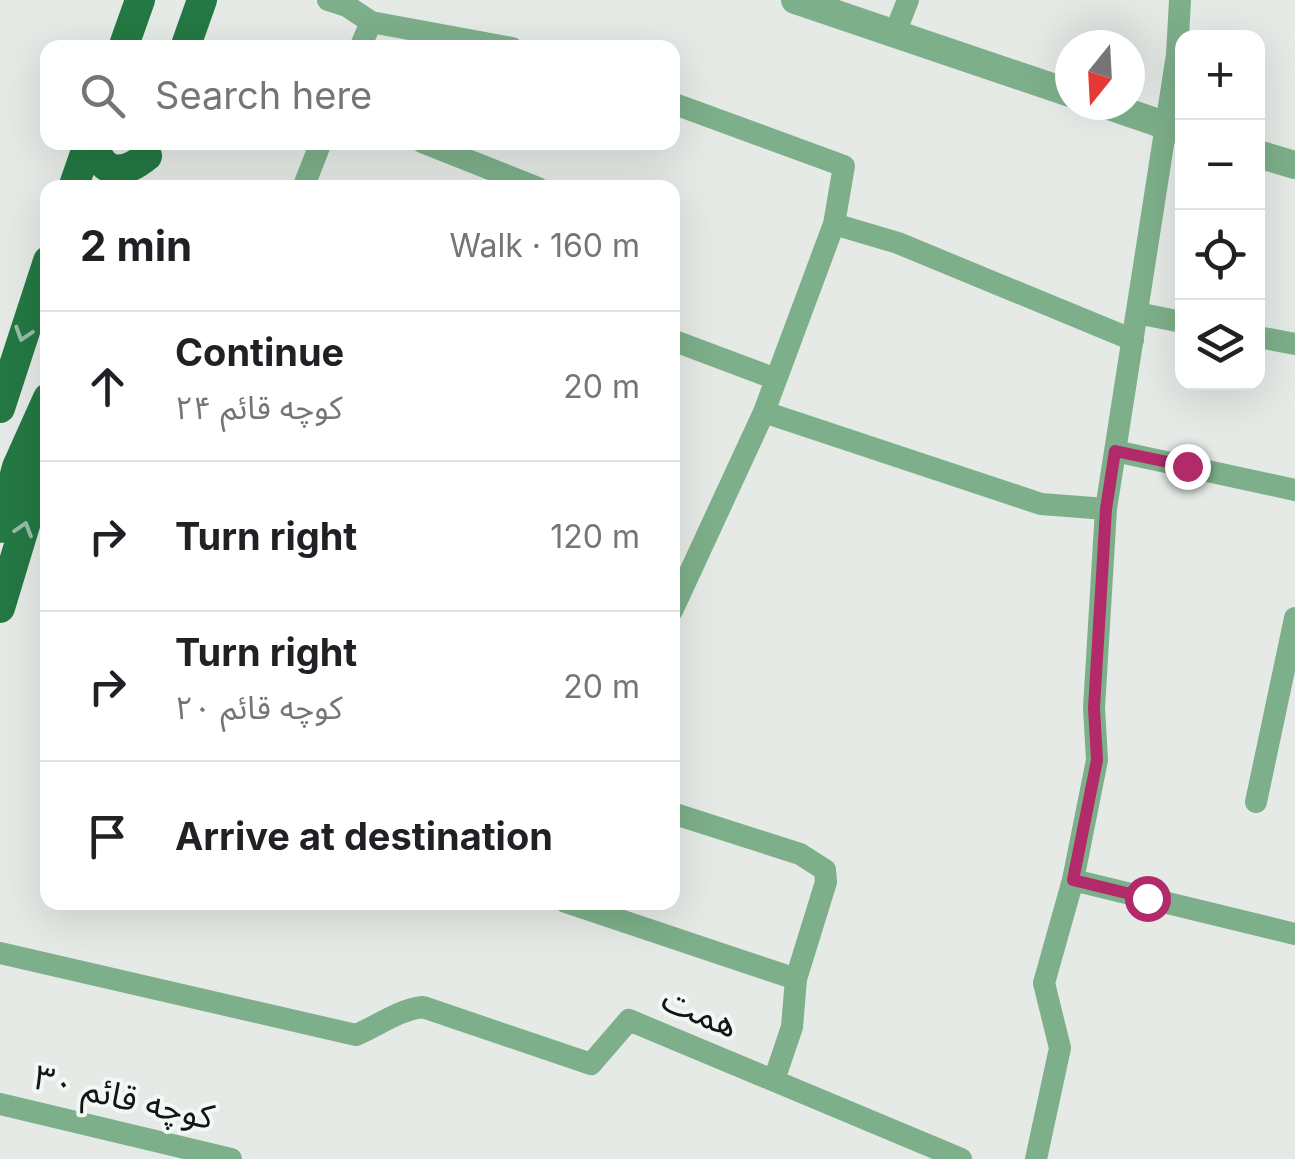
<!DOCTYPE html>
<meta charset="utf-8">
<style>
:root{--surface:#fff;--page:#f6f6f6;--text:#202124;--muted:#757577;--line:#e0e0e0}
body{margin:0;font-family:Inter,"Noto Sans Arabic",sans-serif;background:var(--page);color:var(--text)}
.controls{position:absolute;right:30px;top:30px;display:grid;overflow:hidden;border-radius:20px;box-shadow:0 10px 40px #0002}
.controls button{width:90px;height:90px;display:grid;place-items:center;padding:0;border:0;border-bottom:2px solid var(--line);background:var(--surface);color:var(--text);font:50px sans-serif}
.compass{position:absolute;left:1055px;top:30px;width:90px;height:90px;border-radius:50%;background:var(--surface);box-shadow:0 10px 40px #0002;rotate:198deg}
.stop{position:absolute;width:30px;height:30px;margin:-22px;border:8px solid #b22a6a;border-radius:50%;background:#fff}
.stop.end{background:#b22a6a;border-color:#fff;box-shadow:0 2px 10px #0008}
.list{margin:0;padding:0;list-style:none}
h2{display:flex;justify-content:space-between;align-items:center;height:130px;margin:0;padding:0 40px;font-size:42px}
h2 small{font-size:32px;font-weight:400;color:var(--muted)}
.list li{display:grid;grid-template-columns:65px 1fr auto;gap:30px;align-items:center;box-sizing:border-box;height:150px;padding:0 40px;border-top:2px solid var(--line)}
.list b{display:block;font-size:38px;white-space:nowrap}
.list p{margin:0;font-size:32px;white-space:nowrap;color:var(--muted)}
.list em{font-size:32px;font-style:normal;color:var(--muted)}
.icon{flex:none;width:55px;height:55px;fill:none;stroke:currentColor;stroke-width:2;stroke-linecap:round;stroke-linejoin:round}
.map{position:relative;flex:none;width:1295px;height:1159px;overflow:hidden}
.search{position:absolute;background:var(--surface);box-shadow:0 10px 40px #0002;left:40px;top:40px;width:640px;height:110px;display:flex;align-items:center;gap:25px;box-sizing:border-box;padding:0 35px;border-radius:20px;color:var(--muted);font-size:38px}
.panel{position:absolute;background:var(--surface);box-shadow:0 10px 40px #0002;left:40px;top:180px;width:640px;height:730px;border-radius:20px}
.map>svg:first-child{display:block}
</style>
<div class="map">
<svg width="1295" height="1159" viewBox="0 0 1295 1159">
<rect width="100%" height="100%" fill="#e5eae6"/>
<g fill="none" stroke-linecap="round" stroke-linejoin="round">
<path stroke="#7daf8a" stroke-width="22" d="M328,0l19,6 24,16 141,26
M895,33l13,-33
M360,48l11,-26
M672,103l172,63 -10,58 -70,188 -92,199
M422,142l116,46
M303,188l18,-46
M834,224l64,19 235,97
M1137,313l45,9
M1258,337l37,7
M672,340l104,39
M764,412l277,92 65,5
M1115,451l180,39
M1256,802l39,-184
M672,813l128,41 25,16 1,12 -30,97 -4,48 -18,53
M1073,880l222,54
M566,902l230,77
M0,953l356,82c23,-10 42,-25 67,-28l168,57 38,-44 332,139
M0,1104l231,55
M1036,1159l24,-111 -16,-65 29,-103 24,-120 -3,-52 12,-199 71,-454 3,-55"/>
<path stroke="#7daf8a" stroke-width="28" d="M795,0l275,93
M1106,105l76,26
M1258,154l37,11"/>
<path stroke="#247843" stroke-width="30" d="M123,48l17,-48
M185,48l17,-48
M94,142c7,35 30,33 53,14
M73,188l16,-46
M0,408l48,-147
M0,528l17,-61 31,-69
M0,608l48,-159"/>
</g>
<defs><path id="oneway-chevron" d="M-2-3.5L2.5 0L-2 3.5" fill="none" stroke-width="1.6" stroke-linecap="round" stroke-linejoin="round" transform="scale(2.5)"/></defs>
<g stroke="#95bea4">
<use href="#oneway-chevron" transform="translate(23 334) rotate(108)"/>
<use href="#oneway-chevron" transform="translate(24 529) rotate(-73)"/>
</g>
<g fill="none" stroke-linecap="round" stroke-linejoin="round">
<path stroke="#b22a6a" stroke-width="12" d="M1147,898l-74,-18 24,-120 -3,-52 12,-199 9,-58 72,15"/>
</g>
<g text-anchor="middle" stroke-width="8" stroke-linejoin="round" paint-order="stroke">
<g font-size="35" fill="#131514" stroke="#f2f8f3">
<text transform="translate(700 1012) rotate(23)" y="12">همت</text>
<text transform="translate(124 1097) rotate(13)" y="12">کوچه قائم ۳۰</text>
</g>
</g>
</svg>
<div class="controls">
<button>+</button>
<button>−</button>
<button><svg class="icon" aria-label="locate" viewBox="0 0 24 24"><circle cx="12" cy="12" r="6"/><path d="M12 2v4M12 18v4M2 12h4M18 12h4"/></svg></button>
<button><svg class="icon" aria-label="layers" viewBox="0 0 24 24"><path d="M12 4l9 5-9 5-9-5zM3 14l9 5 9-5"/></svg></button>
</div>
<svg class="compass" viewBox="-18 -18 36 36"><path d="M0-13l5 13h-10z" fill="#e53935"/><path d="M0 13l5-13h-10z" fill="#757577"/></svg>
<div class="stop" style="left:1147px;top:898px"></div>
<div class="stop end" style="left:1187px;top:466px"></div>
<div class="search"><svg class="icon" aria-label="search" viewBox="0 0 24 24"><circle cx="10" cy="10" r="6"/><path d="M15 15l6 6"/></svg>Search here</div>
<section class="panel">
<h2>2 min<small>Walk · 160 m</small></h2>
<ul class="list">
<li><svg class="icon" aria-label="ahead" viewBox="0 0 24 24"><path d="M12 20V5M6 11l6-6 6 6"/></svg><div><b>Continue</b><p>کوچه قائم ۲۴</p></div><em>20 m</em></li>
<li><svg class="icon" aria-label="right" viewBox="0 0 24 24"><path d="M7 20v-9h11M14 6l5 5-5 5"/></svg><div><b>Turn right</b></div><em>120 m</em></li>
<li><svg class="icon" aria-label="right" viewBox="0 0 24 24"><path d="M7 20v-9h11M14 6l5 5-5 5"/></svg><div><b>Turn right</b><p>کوچه قائم ۲۰</p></div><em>20 m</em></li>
<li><svg class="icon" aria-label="arrive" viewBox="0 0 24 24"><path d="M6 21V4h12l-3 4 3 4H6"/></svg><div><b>Arrive at destination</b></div></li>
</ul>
</section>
</div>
